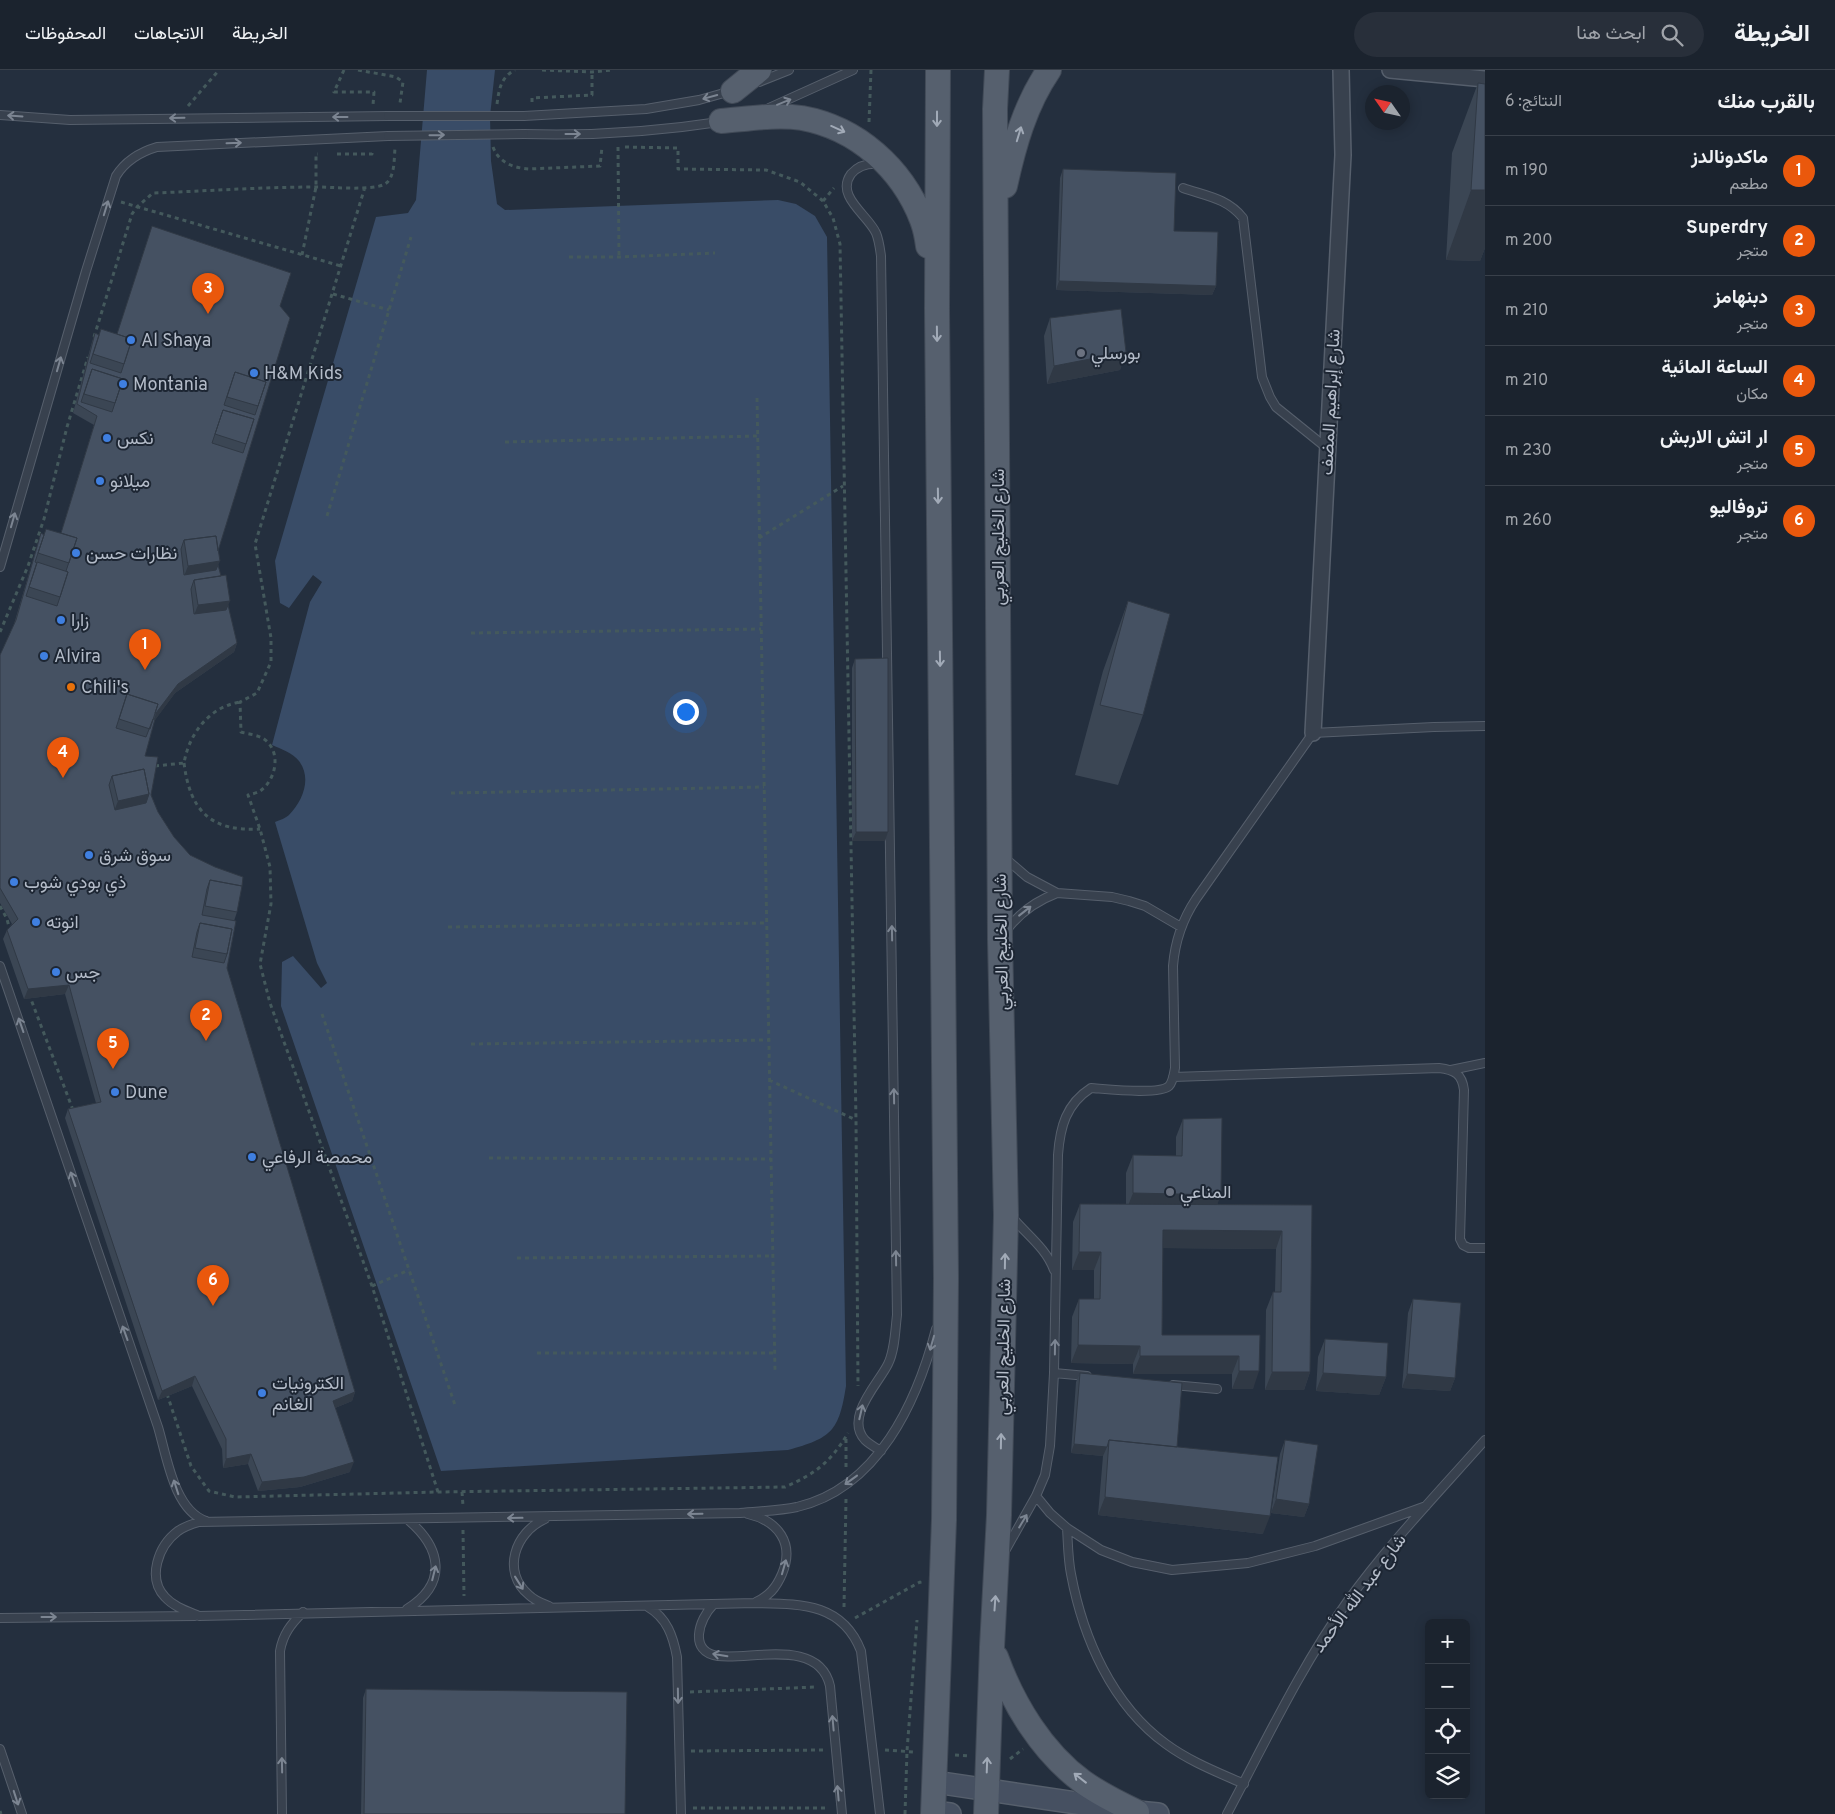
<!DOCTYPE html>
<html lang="ar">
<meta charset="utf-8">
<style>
:root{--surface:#1b232e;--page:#282f3a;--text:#f1f3f6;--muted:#a0a4aa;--line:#39404a;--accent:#ea580c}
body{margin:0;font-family:Overpass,Vazirmatn,sans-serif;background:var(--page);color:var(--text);direction:rtl}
.controls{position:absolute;right:15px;bottom:15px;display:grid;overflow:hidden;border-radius:8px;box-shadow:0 2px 12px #0003}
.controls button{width:45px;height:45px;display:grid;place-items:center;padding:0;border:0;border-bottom:1px solid var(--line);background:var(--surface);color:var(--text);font:25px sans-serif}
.compass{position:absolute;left:1365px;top:15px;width:45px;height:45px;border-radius:50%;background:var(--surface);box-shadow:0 2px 12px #0003;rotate:304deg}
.you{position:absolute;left:685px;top:641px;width:18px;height:18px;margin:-12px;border:4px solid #fff;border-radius:50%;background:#1a73e8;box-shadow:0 0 0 8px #1a73e833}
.badge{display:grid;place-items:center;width:32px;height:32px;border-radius:50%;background:var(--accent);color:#fff;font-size:16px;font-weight:700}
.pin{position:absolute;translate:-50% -41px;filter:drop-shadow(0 1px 2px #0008)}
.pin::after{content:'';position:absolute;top:26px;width:18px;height:15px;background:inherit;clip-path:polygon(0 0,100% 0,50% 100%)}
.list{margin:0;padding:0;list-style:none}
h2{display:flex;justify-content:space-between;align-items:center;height:65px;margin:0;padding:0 20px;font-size:21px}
h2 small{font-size:16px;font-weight:400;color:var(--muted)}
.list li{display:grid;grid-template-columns:32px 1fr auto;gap:15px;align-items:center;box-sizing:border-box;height:70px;padding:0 20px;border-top:1px solid var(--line)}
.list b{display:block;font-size:19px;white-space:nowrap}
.list p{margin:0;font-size:16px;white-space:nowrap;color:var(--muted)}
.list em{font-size:16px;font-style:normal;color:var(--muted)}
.icon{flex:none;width:28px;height:28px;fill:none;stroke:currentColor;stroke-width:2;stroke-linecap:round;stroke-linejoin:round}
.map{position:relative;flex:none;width:1485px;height:1744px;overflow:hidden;direction:ltr}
header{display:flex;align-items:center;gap:30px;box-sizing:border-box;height:70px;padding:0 25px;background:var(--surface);border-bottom:1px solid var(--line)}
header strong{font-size:24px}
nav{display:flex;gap:28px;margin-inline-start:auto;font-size:18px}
.search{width:350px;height:45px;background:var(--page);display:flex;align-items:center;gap:12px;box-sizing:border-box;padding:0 18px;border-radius:28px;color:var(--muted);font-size:19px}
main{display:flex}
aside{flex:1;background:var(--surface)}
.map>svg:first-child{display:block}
</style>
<header>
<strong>الخريطة</strong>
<div class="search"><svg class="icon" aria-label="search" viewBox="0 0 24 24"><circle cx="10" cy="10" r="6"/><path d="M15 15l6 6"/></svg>ابحث هنا</div>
<nav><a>الخريطة</a><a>الاتجاهات</a><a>المحفوظات</a></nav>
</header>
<main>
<aside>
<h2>بالقرب منك<small>النتائج: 6</small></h2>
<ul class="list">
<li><span class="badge">1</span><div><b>ماكدونالدز</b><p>مطعم</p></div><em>190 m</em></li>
<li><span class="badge">2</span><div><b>Superdry</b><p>متجر</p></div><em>200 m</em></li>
<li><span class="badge">3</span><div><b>دبنهامز</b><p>متجر</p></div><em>210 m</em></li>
<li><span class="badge">4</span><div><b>الساعة المائية</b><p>مكان</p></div><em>210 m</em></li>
<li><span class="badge">5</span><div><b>ار اتش الاربش</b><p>متجر</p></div><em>230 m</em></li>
<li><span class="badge">6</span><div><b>تروفاليو</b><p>متجر</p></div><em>260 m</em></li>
</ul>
</aside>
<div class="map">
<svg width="1485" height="1744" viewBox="0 0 1485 1744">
<rect width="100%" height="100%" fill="#242f3e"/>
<path fill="#394c67" d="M427,0h68l-5,46 1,45 6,43 8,6 273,-10 18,4 19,12 12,21 19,1149c-7,45 -14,52 -58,64l-347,21 -160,-465 1,-44 11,-6 28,32 6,-5 -10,-20 -42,-141c5,-2 11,-4 14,-7 14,-14 23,-37 10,-54 -6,-8 -18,-12 -27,-16l38,-143 12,-20 -9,-7 -24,33 -9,-5 -5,-42 101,-344 32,-4 8,-13z"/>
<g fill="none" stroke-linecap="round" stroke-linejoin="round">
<g stroke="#565f6c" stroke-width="10">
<path id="service" d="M759,12l30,-12
M769,38l84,-38
M0,45l70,5 318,-4
M524,46l122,-7 53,-9 32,-9
M524,64c66,2 130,-2 195,-12
M879,94c-11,-1 -21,2 -28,10 -16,22 17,41 25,59 3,7 4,16 5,23l16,1059c-2,16 -2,35 -9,49 -9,19 -44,53 -23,76 4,4 11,8 16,11
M1183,118c23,8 44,10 60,30l19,159 8,20 6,10 52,42
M0,497l86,-296 30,-95c10,-16 24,-24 41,-29l231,-11
M1006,789l21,18 30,16 55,4 17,4 16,5 36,21
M1006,861c13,-18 30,-30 51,-38
M0,896l158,461c9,30 16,83 48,94
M1451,1000l34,-7
M1173,1007l266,-9c16,2 23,6 25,22l-4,149 3,6 6,3h16
M1012,1147c15,18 34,31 42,53
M1054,1303l33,3
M1173,1315l44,4
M1036,1426l14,17 17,15 34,22 31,12 40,8 76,-7 67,-17 111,-40
M748,1444c30,7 47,29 34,60 -6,14 -13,22 -26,28
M407,1449c34,28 42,64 0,90
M545,1449c-30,13 -44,53 -16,76 6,6 13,8 20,11
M1067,1458c1,15 1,31 4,46 12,64 41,131 95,170 23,17 51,28 78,40
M1005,1481l31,-55 9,-21 5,-29 4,-73 4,-218c2,-28 8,-51 33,-67 15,1 69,7 78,-2 4,-4 5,-13 6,-18l-2,-102c2,-25 9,-46 23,-67l117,-166 121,-6 51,-1
M713,1535c-14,14 -25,47 5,51 34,4 101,-18 112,30l12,128
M648,1537c19,11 25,29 29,50l4,157
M0,1548l195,-2
M0,1679l22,65
M282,1744l-2,-163c3,-17 11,-27 23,-39
M880,1744l-19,-163c-19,-49 -62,-47 -106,-48l-556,13c-12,-5 -25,-9 -34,-19 -18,-19 -7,-51 13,-66 6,-4 14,-7 21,-9l541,-9c19,-2 38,-2 57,-6 81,-19 120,-105 139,-178
M1227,1744c38,-71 73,-146 120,-212 41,-57 91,-109 138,-162"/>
</g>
<g stroke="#565f6c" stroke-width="18">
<path id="minor" d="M1390,0l95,9
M1313,663l30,-578 -2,-85"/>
</g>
<g stroke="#565f6c" stroke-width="24">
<path id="secondary" d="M935,1712l202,30 21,2
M933,1742l17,2"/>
</g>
<g stroke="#414a57" stroke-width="26">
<path id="primary" d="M733,21l26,-21
M721,51c26,-2 55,-7 81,-3 55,10 100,50 120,102 3,8 5,18 6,26
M1005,116c9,-41 20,-81 44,-116
M996,1587c17,47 46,95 87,125 17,12 35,21 54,30
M933,1744l11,-294 2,-242 -9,-969 1,-239
M986,1744l6,-167 7,-132 7,-300 -6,-276 -5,-830 2,-39"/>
</g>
<path stroke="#44595c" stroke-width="3" stroke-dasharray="4 4" stroke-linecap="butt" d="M344,0l-10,22h40l-1,13
M358,0l38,7 7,5 -3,21
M542,0l50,2 20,-2
M532,32v-4l60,-3v-23
M497,34c2,-15 4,-27 18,-34
M188,36l31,-36
M869,52l2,-52
M493,77c6,16 21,21 36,22l71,-3 2,-19
M618,77l1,110
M625,77l53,1v21l88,1 34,12 23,19 10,17 7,26 16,876 2,266
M337,84h35v-4
M365,117l-110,357 16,94v24l-14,31 -17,9 1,30c7,2 17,3 23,7 18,13 12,41 -4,52 -3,2 -8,3 -12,4l12,34 10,38 1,37 -11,60 10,39 102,283 66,206
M823,131l11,-13
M121,132l220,64
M302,185l14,-68v-33h2
M569,187h50l96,-4
M333,224l56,16
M94,267l38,-123 5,-7 16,-14c55,-2 109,-6 164,-6 15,0 56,4 68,-3 10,-6 9,-25 10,-36
M757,328l18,973
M505,372l252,-6
M327,446l84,-279
M759,468l84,-52
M0,562l28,-66 16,-47 23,-92 21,-70
M471,563l290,-4
M184,693c6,48 27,69 76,66
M155,696l29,-3c5,-29 25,-56 56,-61
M451,723l313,-6
M0,836l7,13 3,12
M448,857l319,-4
M29,924l44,116
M322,944l134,394
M471,974l297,-4
M769,1010l87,40
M489,1088l282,1
M517,1188l255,-2
M372,1216l37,-16
M537,1283h237
M167,1324l24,72 18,25 26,6 203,-5 347,-5c30,-13 46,-25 63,-54
M846,1397v-28
M462,1422l1,14
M463,1460l1,66
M844,1537l2,-108
M855,1548l65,-36v2
M690,1622l127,-5
M885,1680l29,2
M691,1681l134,-1
M955,1685l14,1
M1010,1689l13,-10
M693,1738h136
M0,1741l1,3
M905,1744l2,-63 10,-131"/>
<use href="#service" stroke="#38414e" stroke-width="8"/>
<use href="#minor" stroke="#38414e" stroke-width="15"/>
<use href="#secondary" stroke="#465061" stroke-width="21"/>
<use href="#primary" stroke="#56606e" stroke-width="24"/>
<g stroke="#565f6c" stroke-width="10" stroke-linecap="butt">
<path id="service-bridge" d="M388,46h136
M388,66l136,-2"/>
</g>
<use href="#service-bridge" stroke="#38414e" stroke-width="8"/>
</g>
<path fill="#3b4654" d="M1478,13l7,1v164l-5,13 -34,-1 6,-107z
M1063,99l111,62 42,55 -4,9 -156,-5 4,-112z
M280,236l10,12 -72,233v14l19,78 -3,9 -59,41 -21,28 -9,35 6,39 7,17 16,25 63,75 -3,9 -7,47 128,424 -3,9 -17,7 15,64 -50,15 -42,4 -10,-27 -25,4 -1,-19 -30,-63 -34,14 -93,-282 3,-9 28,-6 -31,-109 -41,5 -21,-60 4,-9 5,-6 -12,-21v-248l14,-31 27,-91 3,2 17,-2 33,-108 -21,-12 19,-71 3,-9 4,2 17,-1z
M1050,248l76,34 -6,18 -73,14 -3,-48z
M1128,531l15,114 -25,70 -43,-10 28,-104z
M855,589l33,173 -3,9h-33v-173z
M1183,1049l35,86h94l-2,167 -6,18h-39l1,-80 7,-18h2l1,-43 -113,-1 -1,87h98l-7,54h-21v-15h-99v-10l-62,-1 1,-46 7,-18h15v-29h-22l1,-48 7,-18h46v-31l7,-18 43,1v-19z
M1413,1229l42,79 -5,13 -48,-3 6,-75z
M1325,1269l61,38 -7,18 -63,-4 2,-34z
M1080,1303l97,74 86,87 -165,-19 5,-59 -32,-3 5,-71z
M1285,1370l24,64 -5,13 -33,-4 9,-59z
M366,1619l259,125h-264l2,-116z"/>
<path fill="#303945" d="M1471,120h14v58l-5,13 -34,-1z
M1059,211l157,5 -4,9 -156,-5z
M1126,282l-6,18 -73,14 7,-18z
M220,491l-7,18 -19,1 -13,4 7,-18z
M230,531l-7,18 -32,4 7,-18z
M237,573l-3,9 -59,41 -22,30 3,-10 22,-29z
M149,724l-6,18 -32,7 7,-18z
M856,762h32l-3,9h-33z
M69,915l-4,9 -41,5 4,-10z
M1133,1123l88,2 -7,18 -88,-2z
M1163,1160l119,1 -6,18 -120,-1z
M1079,1182h22l-7,18h-22z
M1078,1275l62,1 -7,18 -62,-1z
M1140,1286h99l-7,18h-99z
M1239,1301h20l-6,18h-21z
M1272,1302h38l-6,18h-39z
M1323,1303l63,4 -7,18 -63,-4z
M1407,1304l48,4 -5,13 -48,-3z
M195,1306l-3,10 -34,14 4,-9z
M355,1322l-3,9 -22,9 3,-9z
M1074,1374l33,3 -4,9 -32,-3z
M251,1384l-3,10 -25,4 3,-9z
M354,1392l-4,10 -50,15 -42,4 4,-9z
M1105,1427l165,19 -7,18 -165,-19z
M1276,1429l33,5 -5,13 -33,-4z"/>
<path fill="#455162" stroke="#303945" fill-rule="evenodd" d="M1478,13l7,1v106h-14z
M1063,99l113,4 -2,58 44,1 -2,54 -157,-5z
M152,156l139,47 -11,33 10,12 -72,233 -2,-15 -32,4 -3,9 3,26 32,-5 2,-5 3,11 -27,4 -3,9 3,25 32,-4 2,-5 9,38 -59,41 -22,29h-1l3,-9 -31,-10 -11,34 30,9 7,-18h2l-10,37 13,1 -7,38 7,17 16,25 16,18 25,12 28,10 -1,9 -32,-6 -3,9 -5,26 34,6 -9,47 128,424 -22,9 21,61 -50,15 -42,5 -11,-28 -25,5v-20l-31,-63 -33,15 -94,-282 33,-7 -32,-117 -41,4 -21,-59 11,-11 -18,-31v-233l16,-35 25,-87 3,2 -9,27 2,1 -11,33 31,10 3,-9 8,-25 -2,-1 11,-33 -16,-5 36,-117 -20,-12 18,-71 4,2 -9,28 31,10 11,-34 -15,-5zM92,299l31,10 -11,33 -31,-10zM235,302l31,10 -11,33 -31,-10zM223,340l31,9 -11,34 -31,-10zM144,699l5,25 -3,9 -31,7 -6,-25 3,-9zM200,853l32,6 -5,25 -3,9 -32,-6 5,-25z
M1121,239l5,43 -72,14 -4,-48z
M101,259l31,10 -8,25 -31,-10z
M92,299l31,10 -8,24 -31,-9z
M235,302l31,10 -8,24 -31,-9z
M223,340l31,9 -8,25 -31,-10z
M46,459l31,9 -8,25 -31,-10z
M216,466l4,25 -32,5 -4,-26z
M37,492l31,10 -8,25 -31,-10z
M226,505l4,26 -32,4 -4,-25z
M1128,531l42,13 -27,101 -43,-10z
M888,588v174h-32l-1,-173z
M127,624l31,10 -8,25 -31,-10z
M144,699l5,25 -31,7 -6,-25z
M210,810l32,6 -5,26 -32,-6z
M200,853l32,6 -5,25 -32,-6z
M1222,1048l-1,77 -88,-2v-38l49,1 1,-37z
M1080,1134l232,1 -2,167h-38l1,-80h8l1,-61 -119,-1 -1,105h98l-1,36h-20v-15h-99v-10l-62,-1 1,-46h21l1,-47h-22z
M1413,1229l48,4 -6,75 -48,-4z
M1325,1269l63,4 -2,34 -63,-4z
M1080,1303l102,10 -5,64 -68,-7 -2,7 -33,-3z
M1109,1370l169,17 -8,59 -165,-19z
M1285,1370l33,5 -9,59 -33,-5z
M366,1619l261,3 -2,122h-261z"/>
<defs><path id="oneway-shaft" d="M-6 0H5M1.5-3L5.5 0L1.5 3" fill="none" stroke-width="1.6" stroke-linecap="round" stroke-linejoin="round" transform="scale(1.25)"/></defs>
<g stroke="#7c8592">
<use href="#oneway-shaft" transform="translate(710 27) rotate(165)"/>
<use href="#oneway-shaft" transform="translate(784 32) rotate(-22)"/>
<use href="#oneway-shaft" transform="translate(15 46) rotate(-176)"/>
<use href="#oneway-shaft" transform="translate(340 47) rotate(180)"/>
<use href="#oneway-shaft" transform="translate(177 48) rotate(179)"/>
<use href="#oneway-shaft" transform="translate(573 64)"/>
<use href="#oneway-shaft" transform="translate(437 65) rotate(-1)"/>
<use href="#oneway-shaft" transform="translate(234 73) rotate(-2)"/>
<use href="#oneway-shaft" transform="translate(106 138) rotate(-73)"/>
<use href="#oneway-shaft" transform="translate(59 294) rotate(-74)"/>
<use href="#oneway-shaft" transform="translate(13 450) rotate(-74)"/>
<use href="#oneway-shaft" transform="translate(1025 841) rotate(-38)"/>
<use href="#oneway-shaft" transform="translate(892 863) rotate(-91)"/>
<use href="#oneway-shaft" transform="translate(21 955) rotate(-109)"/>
<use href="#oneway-shaft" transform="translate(894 1026) rotate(-91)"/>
<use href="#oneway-shaft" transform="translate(73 1109) rotate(-109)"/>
<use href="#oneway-shaft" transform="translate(896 1188) rotate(-91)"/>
<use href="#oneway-shaft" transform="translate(125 1263) rotate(-110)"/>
<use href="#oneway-shaft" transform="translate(932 1273) rotate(106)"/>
<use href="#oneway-shaft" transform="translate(1055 1277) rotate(-89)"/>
<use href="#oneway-shaft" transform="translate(861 1342) rotate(-77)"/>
<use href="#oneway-shaft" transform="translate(851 1410) rotate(144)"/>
<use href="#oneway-shaft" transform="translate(176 1417) rotate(-108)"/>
<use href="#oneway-shaft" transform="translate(695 1444) rotate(179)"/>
<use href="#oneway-shaft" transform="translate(515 1448) rotate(179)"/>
<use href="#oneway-shaft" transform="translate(1023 1451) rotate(-59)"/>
<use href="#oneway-shaft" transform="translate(784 1497) rotate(-74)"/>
<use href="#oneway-shaft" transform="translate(434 1503) rotate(-76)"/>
<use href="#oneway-shaft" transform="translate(519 1513) rotate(58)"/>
<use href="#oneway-shaft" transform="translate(49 1547)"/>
<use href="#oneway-shaft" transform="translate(720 1585) rotate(-171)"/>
<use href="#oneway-shaft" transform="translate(678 1626) rotate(89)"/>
<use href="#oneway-shaft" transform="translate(833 1653) rotate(-95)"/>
<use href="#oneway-shaft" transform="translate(282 1695) rotate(-91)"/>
<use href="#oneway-shaft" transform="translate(838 1723) rotate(-95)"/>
<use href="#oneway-shaft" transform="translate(16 1728) rotate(72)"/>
</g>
<g stroke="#a1aab7">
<use href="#oneway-shaft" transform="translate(937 49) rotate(90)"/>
<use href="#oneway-shaft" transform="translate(838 59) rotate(24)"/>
<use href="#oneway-shaft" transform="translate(1019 64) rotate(-73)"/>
<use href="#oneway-shaft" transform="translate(937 264) rotate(89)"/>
<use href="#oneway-shaft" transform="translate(938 426) rotate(89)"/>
<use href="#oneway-shaft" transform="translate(940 589) rotate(89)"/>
<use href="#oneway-shaft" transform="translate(1005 1191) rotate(-89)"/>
<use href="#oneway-shaft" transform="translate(1001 1371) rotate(-89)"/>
<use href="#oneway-shaft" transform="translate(995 1533) rotate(-86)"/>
<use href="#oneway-shaft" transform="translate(987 1695) rotate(-88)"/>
<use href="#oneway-shaft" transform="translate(1080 1708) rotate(-142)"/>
</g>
<g fill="#3f7fe0" stroke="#1d2633" stroke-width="2">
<circle cx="131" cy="270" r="5"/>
<circle cx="254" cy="303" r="5"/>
<circle cx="123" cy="314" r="5"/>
<circle cx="107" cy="368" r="5"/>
<circle cx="100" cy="411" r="5"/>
<circle cx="76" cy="483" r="5"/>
<circle cx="61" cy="550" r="5"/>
<circle cx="44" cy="586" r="5"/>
<circle cx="89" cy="785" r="5"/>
<circle cx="14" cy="812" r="5"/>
<circle cx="36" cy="852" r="5"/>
<circle cx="56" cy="902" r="5"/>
<circle cx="115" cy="1022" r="5"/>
<circle cx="252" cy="1087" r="5"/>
<circle cx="262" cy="1323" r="5"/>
</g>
<g fill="#6b7280" stroke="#1d2633" stroke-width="2">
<circle cx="1081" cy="283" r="5"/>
<circle cx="1170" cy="1122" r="5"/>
</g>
<circle fill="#e8710a" stroke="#1d2633" stroke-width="2" cx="71" cy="617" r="5"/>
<g text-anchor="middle" stroke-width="4" stroke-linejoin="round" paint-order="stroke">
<g font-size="18" fill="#b4bcc9" stroke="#1d2633" text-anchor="start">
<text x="141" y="276">Al Shaya</text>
<text x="1091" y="289">بورسلي</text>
<text x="264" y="309">H&amp;M Kids</text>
<text x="133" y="320">Montania</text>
<text x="117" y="374">نكس</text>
<text x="110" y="417">ميلانو</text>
<text x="86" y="489">نظارات حسن</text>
<text x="71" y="556">زارا</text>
<text x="54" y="592">Alvira</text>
<text x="81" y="623">Chili's</text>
<text x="99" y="791">سوق شرق</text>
<text x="24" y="818">ذي بودي شوب</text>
<text x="46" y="858">انوته</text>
<text x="66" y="908">جس</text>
<text x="125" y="1028">Dune</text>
<text x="262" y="1093">محمصة الرفاعي</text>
<text x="1180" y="1128">المناعي</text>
<text x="272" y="1319">الكترونيات<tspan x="272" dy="21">الغانم</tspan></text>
</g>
<g font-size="18" fill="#b4bcc9" stroke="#1d2633">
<text transform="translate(1330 332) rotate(-87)" y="6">شارع إبراهيم المضف</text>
<text transform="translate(998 467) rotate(-90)" y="6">شارع الخليج العربي</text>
<text transform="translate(1001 872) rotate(-91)" y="6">شارع الخليج العربي</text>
<text transform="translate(1003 1277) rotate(-89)" y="6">شارع الخليج العربي</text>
<text transform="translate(1359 1523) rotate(-53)" y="6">شارع عبد الله الأحمد</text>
</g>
</g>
</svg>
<div class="controls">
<button>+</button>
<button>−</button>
<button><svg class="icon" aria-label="locate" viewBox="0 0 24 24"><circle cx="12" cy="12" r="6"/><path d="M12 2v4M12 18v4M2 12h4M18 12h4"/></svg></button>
<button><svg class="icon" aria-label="layers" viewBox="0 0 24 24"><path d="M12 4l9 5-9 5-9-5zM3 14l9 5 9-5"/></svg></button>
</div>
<svg class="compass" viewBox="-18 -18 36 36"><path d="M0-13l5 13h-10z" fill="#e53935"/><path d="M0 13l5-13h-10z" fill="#a0a4aa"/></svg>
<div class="you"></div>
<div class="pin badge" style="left:145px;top:600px">1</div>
<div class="pin badge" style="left:206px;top:971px">2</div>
<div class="pin badge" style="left:208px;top:244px">3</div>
<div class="pin badge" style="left:63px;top:708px">4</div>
<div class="pin badge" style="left:113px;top:999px">5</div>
<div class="pin badge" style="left:213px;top:1236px">6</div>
</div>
</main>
